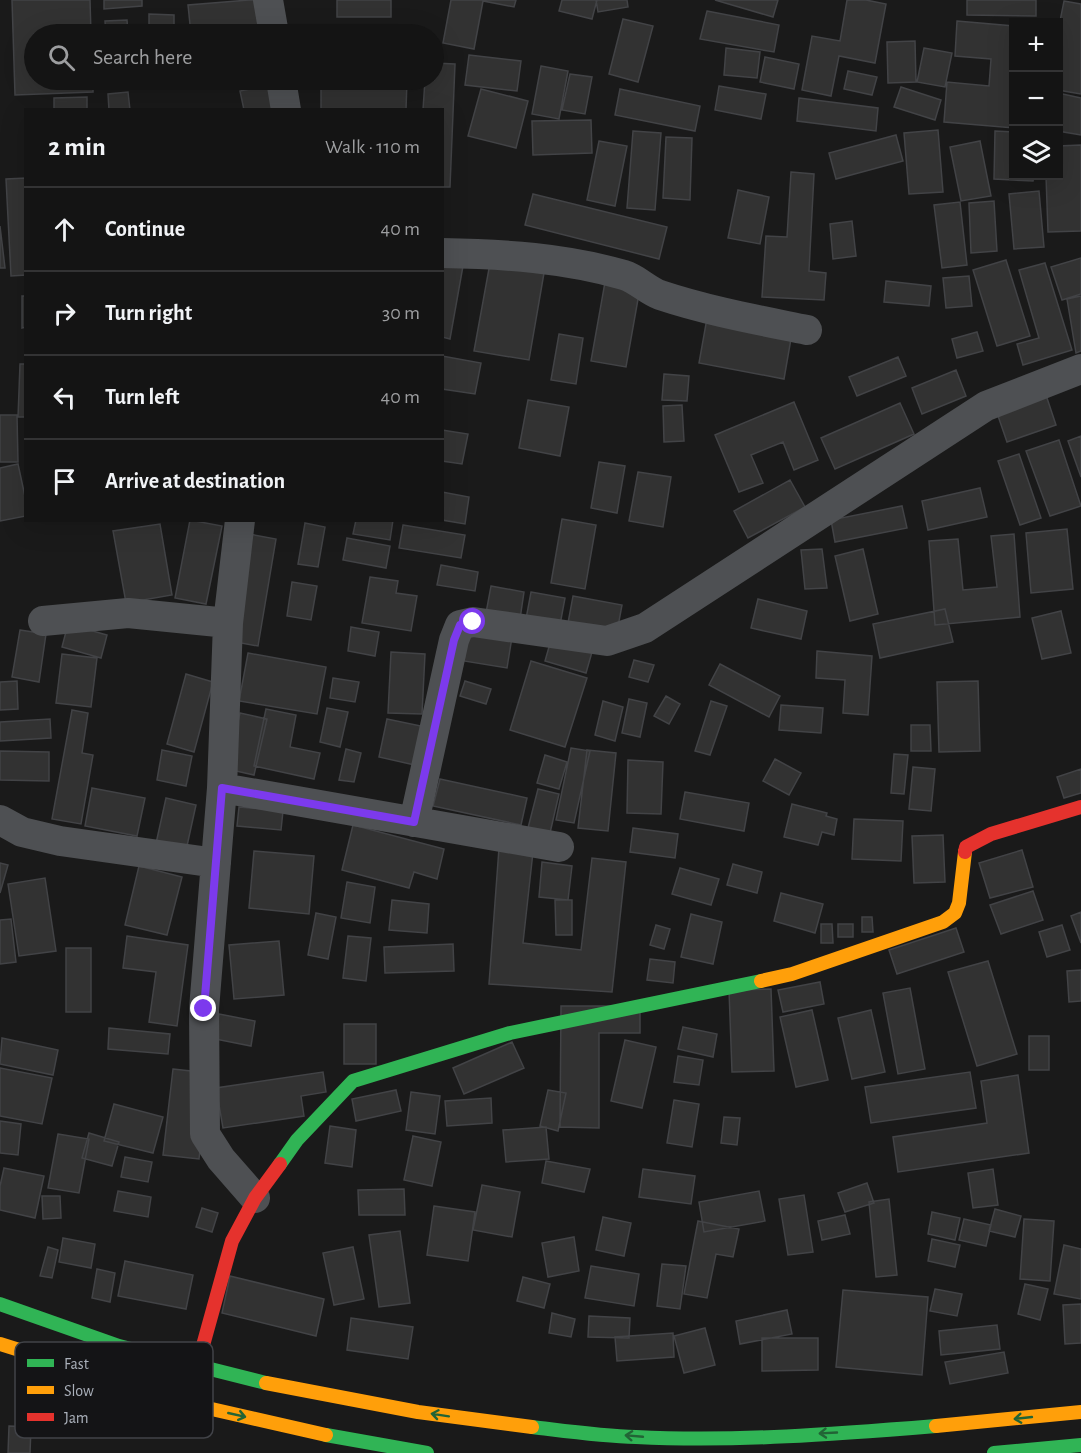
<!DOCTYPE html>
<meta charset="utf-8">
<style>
:root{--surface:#141414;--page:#1d1d1d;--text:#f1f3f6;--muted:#9d9ea0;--line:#333334}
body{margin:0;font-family:"Alegreya Sans",sans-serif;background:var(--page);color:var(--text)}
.controls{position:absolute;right:18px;top:18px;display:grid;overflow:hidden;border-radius:0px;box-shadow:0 6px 24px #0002}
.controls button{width:54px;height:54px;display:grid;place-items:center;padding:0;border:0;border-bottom:2px solid var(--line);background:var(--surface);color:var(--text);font:30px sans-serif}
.stop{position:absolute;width:18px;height:18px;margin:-14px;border:4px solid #7c3aed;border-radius:50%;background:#fff}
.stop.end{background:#7c3aed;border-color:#fff;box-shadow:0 2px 6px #0008}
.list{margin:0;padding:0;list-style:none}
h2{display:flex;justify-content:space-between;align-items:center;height:78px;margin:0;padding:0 24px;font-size:26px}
h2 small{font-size:20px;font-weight:400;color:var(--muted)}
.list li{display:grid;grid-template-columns:39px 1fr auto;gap:18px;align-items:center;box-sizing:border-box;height:84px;padding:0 24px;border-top:2px solid var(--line)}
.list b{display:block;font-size:22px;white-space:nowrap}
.list em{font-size:20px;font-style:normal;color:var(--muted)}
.icon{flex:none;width:33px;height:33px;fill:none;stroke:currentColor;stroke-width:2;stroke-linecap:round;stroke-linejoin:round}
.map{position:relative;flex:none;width:1081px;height:1453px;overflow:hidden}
.search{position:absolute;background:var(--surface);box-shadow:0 6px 24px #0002;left:24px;top:24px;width:420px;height:66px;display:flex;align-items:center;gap:15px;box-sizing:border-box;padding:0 21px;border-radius:33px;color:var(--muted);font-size:22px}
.panel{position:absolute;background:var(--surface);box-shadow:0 6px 24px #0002;left:24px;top:108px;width:420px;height:414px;border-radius:0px}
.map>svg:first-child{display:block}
</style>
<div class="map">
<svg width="1081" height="1453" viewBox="0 0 1081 1453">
<rect width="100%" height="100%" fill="#1a1a1a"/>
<path fill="#323232" stroke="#424346" stroke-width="1.5" d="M12,0h78l1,34h-57v46h59v12l-78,3z
M104,0h38v6l-38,3z
M249,0h14l3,34h-75l-3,-29z
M337,0h54v17h-54z
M451,0h65l-2,7 -31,-6 -9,48 -31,-6z
M562,0h35l-5,19 -33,-8z
M596,0h31l1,7 -30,5z
M715,0h63l-5,17z
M847,0h19l20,4 -11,59 -36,-7 -8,40 -29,-6 10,-54 28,5z
M967,0h69v16l-69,-1z
M1064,1l17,3v90l-23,-4v-59z
M707,11l72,14 -5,27 -74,-13z
M149,14l25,1v19h-25z
M623,19l30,7 -15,56 -29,-8z
M127,20l1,14h-22l-1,-13z
M957,21l57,5v102l-70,-6 3,-40 42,4 2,-27 -36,-3z
M915,41l1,41 -28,1 -1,-41z
M726,48l34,4 -3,26 -33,-3z
M924,48l28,5 -7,34 -28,-5z
M469,55l52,6 -4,30 -52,-6z
M765,57l34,7 -5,25 -34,-7z
M434,63l21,1 -5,123h-8v-77h-19l2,-30h9z
M541,66l27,5 -9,48 -27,-5z
M848,71l29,6 -5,18 -28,-6z
M570,74l22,3 -7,37 -23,-4z
M123,80h22l1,2 -23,3z
M321,80h86l-1,30h-85z
M274,84l6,26h-36l-4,-19z
M719,86l47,8 -5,25 -46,-9z
M901,87l40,13 -6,20 -41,-13z
M481,89l47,12 -12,47 -48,-12z
M620,89l80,17 -5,25 -80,-16z
M128,92l2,18h-21l-1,-16z
M1058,93l23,5v37l-23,-4z
M87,97v13h-33v-12z
M799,98l79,10 -2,23 -79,-10z
M591,120l1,33 -59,2 -1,-34z
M938,130l5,62 -34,2 -5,-61z
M633,131l28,2 -6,77 -28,-2z
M995,131l19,1v44h20l-1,5 -39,-2z
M896,135l7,26 -67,18 -7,-26z
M666,137l26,1 -2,62 -27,-2z
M599,141l28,5 -12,60 -28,-6z
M980,141l11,55 -30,5 -11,-54z
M1081,145v86l-33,1 -2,-56h12v-30z
M791,172l23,2 -5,97 17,2 -2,27 -62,-3 4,-61 21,1z
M26,178v97l-15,1 -5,-97z
M738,190l31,7 -9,47 -32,-6z
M1039,191l5,56 -30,2 -5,-55z
M533,194l134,33 -8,32 -134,-34z
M994,201l3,50 -26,2 -2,-50z
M960,202l7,63 -25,3 -8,-63z
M852,221l4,35 -23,3 -3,-35z
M0,226l5,42h-5z
M1081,258v36l-19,6 -11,-33z
M1006,260l24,76 -33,10 -24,-76z
M442,262l21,4 -13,73 -8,-2z
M490,263l54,10 -15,87 -55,-9z
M1045,263l27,87 -49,15 -6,-21 22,-6 -20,-68z
M969,276l3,30 -26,2 -3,-30z
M886,281l45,5 -2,20 -45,-4z
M605,282l35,6 -14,79 -35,-6z
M22,296h4v31l-4,1z
M1081,296v55l-5,2 -9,-54z
M707,318l85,15 -8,46 -85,-16z
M977,332l6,19 -26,7 -5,-19z
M559,334l24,4 -7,46 -25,-4z
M442,356l39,7 -6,31 -33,-5z
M898,357l8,19 -49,20 -8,-19z
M20,364h6v53h-8z
M956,370l10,26 -44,18 -10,-26z
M664,374l25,2 -2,25 -25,-1z
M1046,395l10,30 -49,17 -10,-29z
M528,400l41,7 -9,49 -41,-8z
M794,402l24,58 -24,10 -11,-28 -32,13 12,28 -24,9 -24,-57z
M900,403l14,31 -79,35 -14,-31z
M682,405l2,36 -20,1 -1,-36z
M0,415h17l1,47h-18z
M442,430l26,4 -6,30 -20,-3z
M1081,436v41l-13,-36z
M1059,440l22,66 -31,10 -24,-65z
M1019,454l22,64 -21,7 -22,-64z
M599,462l26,4 -8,47 -26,-5z
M18,464l8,37v15l-26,5v-53z
M638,472l33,5 -8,50 -34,-6z
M790,480l15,27 -57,31 -14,-27z
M980,488l7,29 -59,13 -6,-29z
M442,492l27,5 -4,27 -23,-4z
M902,506l5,22 -72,14 -4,-22z
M562,519l34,6 -11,64 -34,-6z
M190,520l32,6 -16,78 -31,-6z
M356,520h37l-3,20 -37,-6z
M305,523l20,4 -7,40 -20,-3z
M160,524l12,71 -46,8 -13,-72z
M403,525l62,10 -4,23 -62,-10z
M1067,529l6,60 -42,4 -5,-60z
M249,534l27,5 -18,107 -28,-5z
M1014,534l6,83 -85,8 -6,-84 29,-2 5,51 34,-3 -6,-51z
M347,538l43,8 -4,22 -43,-8z
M822,549l5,39 -22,1 -4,-39z
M863,549l15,65 -28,7 -15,-65z
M441,565l37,7 -3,19 -38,-6z
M370,577l28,4 -2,12 21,3 -6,35 -49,-8z
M292,582l25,4 -6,34 -24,-4z
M491,586l33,6 -4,27 -34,-6z
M531,592l34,6 -5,27 -34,-6z
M573,596l49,9 -5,27 -49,-9z
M758,599l49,12 -6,28 -50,-11z
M945,609l8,33 -73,16 -7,-34z
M1061,611l10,42 -29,6 -10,-41z
M68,624l39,11 -6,23 -39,-11z
M351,627l28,5 -4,24 -27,-5z
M20,630l26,4 -7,48 -27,-5z
M469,630l43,7 -5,31 -43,-7z
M551,640l41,12 -6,21 -41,-12z
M817,651l55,5 -4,59 -25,-2 2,-33 -29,-2z
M391,652l34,2 -3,60 -34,-1z
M248,653l78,14 -9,47 -78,-13z
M62,654l35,4 -6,49 -35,-4z
M634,660l20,5 -6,17 -19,-5z
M531,661l56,17 -22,69 -55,-17z
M720,664l60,32 -11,21 -60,-32z
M186,674l27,8 -19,70 -27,-8z
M333,678l26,4 -4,20 -25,-4z
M17,681l1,28 -18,1v-28z
M465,681l26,8 -5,15 -26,-8z
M978,681l2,70 -41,1 -2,-70z
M666,696l14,8 -11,20 -15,-8z
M629,699l18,4 -7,34 -18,-4z
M603,701l20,6 -8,34 -20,-6z
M711,701l16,5 -17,49 -15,-4z
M781,705l42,3 -2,25 -42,-3z
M327,708l21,4 -8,35 -20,-5z
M266,709l30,6 -6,32 30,6 -6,26 -60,-13z
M72,710l16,3 -6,40 11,2 -12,69 -29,-5z
M240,713l27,6 -13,56 -27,-6z
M50,719l1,19 -51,3v-19z
M387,719l58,12 -8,39 -58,-13z
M911,725h19l1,26h-20z
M571,748l19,3 -16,72 -18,-3z
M346,749l15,4 -7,29 -15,-2z
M162,750l30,6 -6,30 -29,-6z
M587,750l29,3 -8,78 -30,-3z
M0,751l49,1v29l-49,-1z
M894,754l14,1 -4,39 -13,-1z
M545,755l22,7 -8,27 -22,-6z
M775,759l26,14 -12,22 -26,-14z
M628,760l35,2 -2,52 -34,-1z
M913,767l22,2 -4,42 -22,-2z
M1081,769v24l-17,5 -7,-21z
M440,779l87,19 -6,27 -88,-19z
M92,788l53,10 -8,38 -52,-10z
M538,789l21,5 -9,39 -22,-5z
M685,792l64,11 -5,28 -64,-12z
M166,798l30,7 -11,50 -30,-7z
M792,804l35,9 -1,3 11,3 -3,16 -12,-3 -4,13 -34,-8z
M239,807l44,4 -2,19 -44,-4z
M854,819l49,2 -2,40 -49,-2z
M353,825l91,24 -7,30 -23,-7 -5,16 -67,-18z
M633,828l45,6 -3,24 -45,-6z
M943,835l2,47 -31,1 -2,-47z
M499,848l34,4 -10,91 58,7 11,-92 34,4 -14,130 -123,-8z
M1022,850l11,37 -43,11 -11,-35z
M254,851l60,5 -5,58 -60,-6z
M542,862l30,4 -4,34 -29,-3z
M0,863l8,2 -8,28z
M733,864l29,8 -5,21 -30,-8z
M139,866l43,11 -15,58 -42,-10z
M680,868l39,11 -8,26 -39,-11z
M45,878l11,73 -37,5 -11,-72z
M347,882l28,5 -5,36 -29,-5z
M1033,891l10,29 -42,14 -11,-29z
M781,893l42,11 -8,29 -41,-12z
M392,900l37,4 -2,29 -38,-3z
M555,900h17v35h-16z
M1081,912v31l-10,-27z
M316,913l20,4 -8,42 -20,-4z
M691,914l31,8 -9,42 -32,-7z
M862,917h10l1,15h-11z
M11,919l5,43 -16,2v-44z
M821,924h11l1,19h-12z
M838,924h15v13h-15z
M656,925l14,4 -6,20 -14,-4z
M1062,925l8,25 -23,7 -8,-25z
M956,928l8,24 -67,22 -8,-24z
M127,936l61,9 -11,81 -28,-4 7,-50 -33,-4z
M348,936l23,2 -5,43 -23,-3z
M279,941l5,54 -50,4 -5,-54z
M453,944l1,27 -69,2 -1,-26z
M66,948h25v64h-25z
M650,959l25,3 -2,21 -26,-3z
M988,961l29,93 -40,12 -29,-94z
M1081,970v31l-12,1 -2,-31z
M820,982l4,22 -41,8 -5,-22z
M910,988l15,81 -27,5 -15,-81z
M771,989l3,82 -42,1 -3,-82z
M561,1006h79v27h-41v95l-39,-1z
M812,1010l16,70 -32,7 -16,-70z
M871,1010l14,62 -33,7 -14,-61z
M219,1014l36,7 -4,25 -36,-7z
M344,1024h32v40h-32z
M683,1027l34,7 -4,23 -35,-8z
M109,1028l61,6 -2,20 -60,-5z
M1029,1036h20v34h-20z
M2,1038l56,12 -5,25 -53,-11z
M625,1040l31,7 -14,61 -31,-7z
M512,1042l12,26 -60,26 -11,-26z
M678,1056l25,4 -4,25 -25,-3z
M0,1068l52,10 -10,46 -42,-8z
M173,1069l36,4 -10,86 -36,-4z
M323,1072l3,20 -25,4 3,20 -81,12 -7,-40z
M970,1072l6,36 -105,15 -6,-36z
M1018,1075l11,78 -131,19 -5,-35 94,-14 -6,-42z
M396,1090l5,21 -45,10 -4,-22z
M548,1090l18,3 -8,38 -18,-5z
M411,1092l29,4 -5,38 -29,-4z
M491,1098l1,25 -45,3 -2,-25z
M674,1100l25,4 -7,43 -25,-4z
M114,1104l49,13 -10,36 -49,-12z
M724,1117l16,1 -3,27 -16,-2z
M0,1121l21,3 -3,31 -18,-2z
M330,1126l26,4 -4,37 -27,-4z
M546,1127l3,32 -43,3 -3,-32z
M89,1133l30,9 -7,24 -30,-8z
M58,1134l31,5 -10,54 -31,-5z
M413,1136l28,6 -9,44 -28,-6z
M125,1157l27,5 -4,20 -27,-5z
M546,1161l44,8 -6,23 -42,-9z
M4,1168l40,8 -9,42 -35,-8v-24z
M643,1169l52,7 -4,28 -52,-7z
M993,1169l5,36 -25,3 -5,-35z
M867,1183l7,20 -29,9 -7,-19z
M482,1185l38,7 -8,45 -39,-7z
M404,1189l1,26h-46l-1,-25z
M118,1191l33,6 -3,20 -34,-6z
M759,1191l6,30 -61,11 -5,-30z
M804,1195l9,57 -25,3 -9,-56z
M42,1196h18l1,22 -18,1z
M889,1199l8,76 -21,2 -7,-75z
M434,1206l41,6 -7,49 -41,-6z
M202,1208l16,5 -6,19 -16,-5z
M995,1209l26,7 -6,21 -26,-6z
M932,1212l28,6 -5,22 -27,-6z
M845,1215l5,19 -28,6 -4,-19z
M603,1217l28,6 -7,33 -28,-6z
M964,1219l27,6 -5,21 -27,-6z
M1024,1219l30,2 -4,60 -30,-2z
M698,1221l41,8 -6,28 -17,-3 -9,44 -23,-4z
M400,1231l10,72 -31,4 -10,-72z
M574,1237l5,34 -31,6 -6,-34z
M63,1238l32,6 -4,24 -32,-6z
M932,1239l28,6 -5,22 -27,-6z
M1064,1245l17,4v50l-27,-5z
M48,1247l10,3 -6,28 -12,-2z
M353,1247l11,52 -30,6 -11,-52z
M125,1261l68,14 -7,34 -68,-13z
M662,1264l24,2 -6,43 -23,-3z
M591,1266l48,8 -5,32 -49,-8z
M97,1269l18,4 -5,29 -18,-4z
M230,1276l94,23 -8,37 -94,-23z
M523,1277l27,7 -6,24 -27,-7z
M1025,1284l23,5 -8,31 -22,-6z
M935,1289l27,5 -5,22 -27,-5z
M843,1290l85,7 -6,78 -86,-8z
M1081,1304v39l-16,1 -2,-39z
M787,1310l5,24 -52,10 -4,-23z
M552,1313l23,6 -4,18 -22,-4z
M589,1316l41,2 -1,20 -41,-1z
M351,1318l62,9 -5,32 -61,-9z
M997,1325l3,24 -59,6 -2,-24z
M705,1328l10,37 -31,8 -10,-37z
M673,1333l1,24 -57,4 -2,-24z
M762,1338h56v32l-56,1z
M1004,1352l4,21 -58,11 -5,-22z
M9,1426l22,1 -1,26h-22z"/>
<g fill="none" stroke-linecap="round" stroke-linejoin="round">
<path stroke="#4e5053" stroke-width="30" d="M268,0l6,34
M281,80l5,30
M442,253c62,1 123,5 182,22 13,4 23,15 36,20 48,16 98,25 147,35
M240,520l-12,103 -6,165 -18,221 1,125 16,25 34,39
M43,621l85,-8 100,10
M222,788l337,59
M0,820l22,12 38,9 156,22
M414,822l40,-182 6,-15 13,-3 134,19 38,-13 341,-222 95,-37"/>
<path stroke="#30b455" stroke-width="14" d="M280,1164l17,-24 56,-59 157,-48 251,-52
M0,1304l119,42 147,37
M532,1427c34,4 69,9 104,10 100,5 201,-3 300,-11
M326,1435l101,18
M994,1453l87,-8"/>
<path stroke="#ff9f0a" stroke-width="14" d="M761,981l31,-7 151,-52 12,-9 4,-10 6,-51
M0,1344l194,61 132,30
M266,1383l152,29 114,15
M936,1426l145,-14"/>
<path stroke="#e5322d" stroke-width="14" d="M965,852l1,-5 25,-13 90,-27
M197,1367l35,-126 23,-43 25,-34"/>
</g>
<defs><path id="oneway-shaft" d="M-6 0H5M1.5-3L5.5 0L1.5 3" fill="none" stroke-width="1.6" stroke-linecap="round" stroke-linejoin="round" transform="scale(1.5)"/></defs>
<g stroke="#226436">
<use href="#oneway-shaft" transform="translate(237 1415) rotate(13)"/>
<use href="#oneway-shaft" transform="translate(440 1415) rotate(-171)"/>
<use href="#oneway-shaft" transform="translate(1023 1418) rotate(174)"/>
<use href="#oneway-shaft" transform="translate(828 1433) rotate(177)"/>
<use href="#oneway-shaft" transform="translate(634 1436) rotate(-175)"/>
</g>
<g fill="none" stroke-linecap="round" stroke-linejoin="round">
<path stroke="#7c3aed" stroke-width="8" d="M204,1009l18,-221 192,34 40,-182 6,-15 13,-3"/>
</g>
<rect x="15" y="1342" width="198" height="96" rx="9" fill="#141416" stroke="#414348" stroke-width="1.5"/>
<rect x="27" y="1359" width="27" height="8" fill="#30b455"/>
<rect x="27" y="1386" width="27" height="8" fill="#ff9f0a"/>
<rect x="27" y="1413" width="27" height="8" fill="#e5322d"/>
<g font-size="16" fill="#abb1bb">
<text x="64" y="1369">Fast</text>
<text x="64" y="1396">Slow</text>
<text x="64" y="1423">Jam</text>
</g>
</svg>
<div class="controls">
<button>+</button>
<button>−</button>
<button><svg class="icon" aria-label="layers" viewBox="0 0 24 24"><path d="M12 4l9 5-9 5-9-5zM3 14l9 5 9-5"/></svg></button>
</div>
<div class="stop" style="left:473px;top:622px"></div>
<div class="stop end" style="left:204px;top:1009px"></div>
<div class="search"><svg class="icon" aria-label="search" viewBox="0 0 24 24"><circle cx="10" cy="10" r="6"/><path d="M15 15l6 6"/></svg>Search here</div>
<section class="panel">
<h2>2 min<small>Walk · 110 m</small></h2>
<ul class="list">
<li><svg class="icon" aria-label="ahead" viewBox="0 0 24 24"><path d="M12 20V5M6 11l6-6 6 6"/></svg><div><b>Continue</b></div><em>40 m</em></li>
<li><svg class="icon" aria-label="right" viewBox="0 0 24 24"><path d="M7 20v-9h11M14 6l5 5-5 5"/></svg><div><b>Turn right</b></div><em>30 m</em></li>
<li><svg class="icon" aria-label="left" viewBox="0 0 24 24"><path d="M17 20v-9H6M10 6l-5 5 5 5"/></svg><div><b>Turn left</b></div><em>40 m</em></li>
<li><svg class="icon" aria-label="arrive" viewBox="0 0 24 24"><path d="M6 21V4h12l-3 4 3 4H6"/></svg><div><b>Arrive at destination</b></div></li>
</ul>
</section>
</div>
